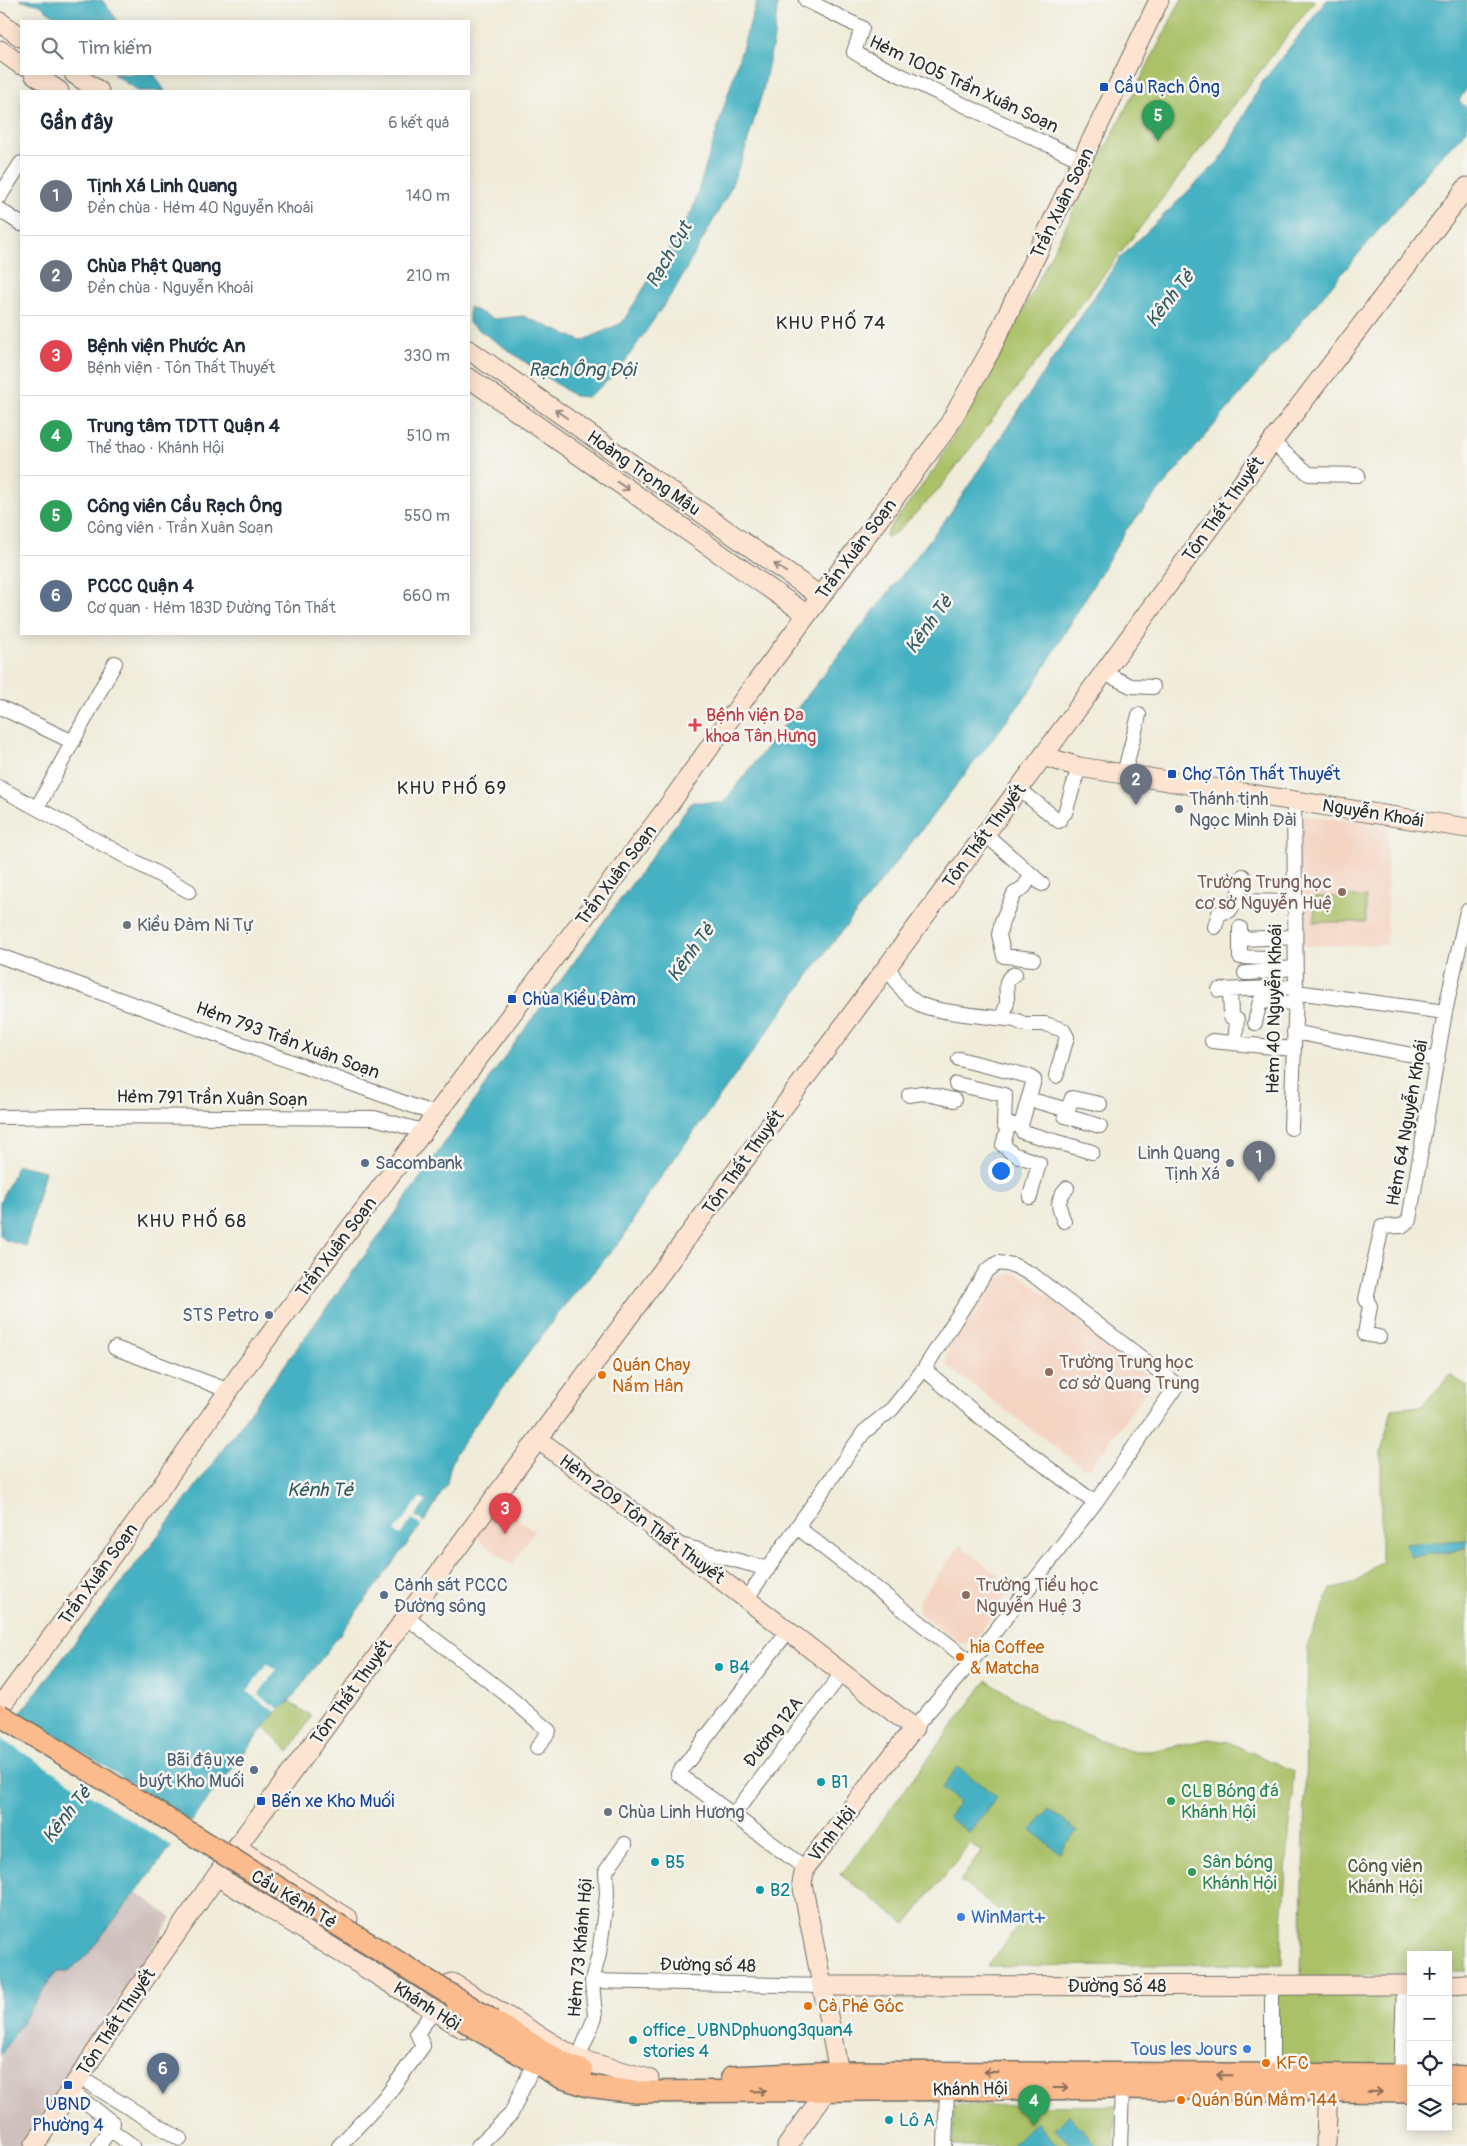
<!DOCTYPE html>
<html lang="vi">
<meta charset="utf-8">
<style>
:root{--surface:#fff;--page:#f2f2f3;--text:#1f2937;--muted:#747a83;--line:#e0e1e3;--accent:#d93025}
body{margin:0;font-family:Pangolin,sans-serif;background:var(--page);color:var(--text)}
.controls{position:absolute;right:15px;bottom:15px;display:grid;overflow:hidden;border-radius:0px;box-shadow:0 2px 12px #0003}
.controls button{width:45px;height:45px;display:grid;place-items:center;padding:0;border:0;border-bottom:1px solid var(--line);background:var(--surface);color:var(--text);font:25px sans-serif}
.you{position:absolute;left:1000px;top:1170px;width:18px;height:18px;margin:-12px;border:4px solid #fff;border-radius:50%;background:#1a73e8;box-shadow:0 0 0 8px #1a73e833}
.badge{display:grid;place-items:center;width:32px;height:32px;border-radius:50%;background:var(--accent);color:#fff;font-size:16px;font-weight:700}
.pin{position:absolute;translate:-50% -41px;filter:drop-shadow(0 1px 2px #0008)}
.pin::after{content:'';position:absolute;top:26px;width:18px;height:15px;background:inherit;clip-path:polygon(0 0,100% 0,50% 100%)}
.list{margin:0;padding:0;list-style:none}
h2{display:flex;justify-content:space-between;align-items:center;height:65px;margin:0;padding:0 20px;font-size:21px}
h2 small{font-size:16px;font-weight:400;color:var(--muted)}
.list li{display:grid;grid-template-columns:32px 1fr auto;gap:15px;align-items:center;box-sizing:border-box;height:80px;padding:0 20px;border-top:1px solid var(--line)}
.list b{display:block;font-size:19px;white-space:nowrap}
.list p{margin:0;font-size:16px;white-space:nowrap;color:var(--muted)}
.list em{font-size:16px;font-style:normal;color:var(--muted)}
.icon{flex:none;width:28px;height:28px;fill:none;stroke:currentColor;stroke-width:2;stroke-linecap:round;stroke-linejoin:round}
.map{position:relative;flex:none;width:1467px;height:2146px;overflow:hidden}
.search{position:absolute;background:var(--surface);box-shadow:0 2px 12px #0003;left:20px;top:20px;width:450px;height:55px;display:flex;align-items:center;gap:12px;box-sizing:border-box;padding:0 18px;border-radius:0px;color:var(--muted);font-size:19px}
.panel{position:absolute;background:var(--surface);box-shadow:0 2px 12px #0003;left:20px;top:90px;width:450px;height:545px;border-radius:0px}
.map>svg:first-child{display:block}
</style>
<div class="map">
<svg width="1467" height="2146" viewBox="0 0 1467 2146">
<rect width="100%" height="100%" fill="#f6f6f2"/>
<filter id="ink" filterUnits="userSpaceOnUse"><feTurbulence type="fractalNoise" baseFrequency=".02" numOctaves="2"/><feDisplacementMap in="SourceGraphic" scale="10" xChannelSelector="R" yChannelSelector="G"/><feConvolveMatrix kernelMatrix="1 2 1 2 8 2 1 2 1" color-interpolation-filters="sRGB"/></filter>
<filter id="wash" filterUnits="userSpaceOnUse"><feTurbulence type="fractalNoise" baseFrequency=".0096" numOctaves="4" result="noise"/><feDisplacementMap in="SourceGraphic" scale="20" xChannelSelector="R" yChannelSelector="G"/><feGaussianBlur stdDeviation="1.12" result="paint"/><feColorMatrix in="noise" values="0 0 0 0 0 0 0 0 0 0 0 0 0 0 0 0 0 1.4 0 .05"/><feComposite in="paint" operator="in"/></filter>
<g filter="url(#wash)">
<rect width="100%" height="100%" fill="#f0ecd9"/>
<path fill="#f4d3c1" d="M1296,815l92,9 -1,121 -90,1z
M1013,1273l8,2 130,103 -1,8 -59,81 -8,1 -137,-103 1,-11 5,-13 45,-64z
M500,1504l34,27 -22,34 -37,-28z
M960,1545l53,42 -40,55 -13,1 -41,-30 -1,-11z"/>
<path fill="#d0c0bc" d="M135,1891l37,27 -149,228h-23v-91l51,-76 6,-7h11l8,-5z"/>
<path fill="#aac167" stroke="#6a7649" d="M1181,0h134l-379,493 -37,37 -12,8 -1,-5 50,-66 65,-114z
M1315,897h51v25h-52z
M1450,1375l17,11v154l-61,4 44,8 17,-5v425h-19v-17h-37v19l-110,4 7,-334 23,-55c10,-2 18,-3 27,-9 10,-6 14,-16 26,-18l-3,-4v-106l11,-43 30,-3z
M987,1680l60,40 83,31h21l57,-12 20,3 66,29 -2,23 2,2 -2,3 -10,123v42l-294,2 31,-41 -59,-44 21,-29 -11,-9 -64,81 -65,-49z
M289,1702l22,14 -22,36 -25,-25 12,-15z
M1399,1988l-2,85h-119l-1,-83z
M953,2105l163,1 -2,40h-161z"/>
<path fill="#45b1c2" stroke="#386e76" d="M19,0h83l16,21h-57l-21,-16z
M757,0h21l-4,38 -11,52 -19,64 -16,40 -53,95 -58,84 -29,24 -14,-1 -105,-73v-16l25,12 29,-3 59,25 40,-18 70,-112z
M1327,0h140v87l-8,14 8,7v22l-32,33 -309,367 -95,160 -203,259 -181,247 -24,42 -59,68 -92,123 -16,24 -6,15 -3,16 -19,32 -139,186 -13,10 -189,243 -19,17h-11l-6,7 -51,76v-316l185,-238 200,-273 131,-187 176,-239 31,1 226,-288 171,-257 101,-99 39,-74z
M113,74h41l11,17h-27z
M18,1165l27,6 -19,75 -21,-6 -5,-5v-33z
M1467,1540v7l-17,5 -39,4 -7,-12z
M958,1767l39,30 -28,36 -21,-16 11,-15 -17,-14z
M1048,1809l29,22 -17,22 -29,-22z
M1069,2115l28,31h-26l-16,-18z
M1036,2122l22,24h-47z"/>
<path fill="#f0ecd9" d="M420,1498l6,4 -11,14 9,7 -3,3 -9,-7 -12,16 -5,-4z
M267,1663l9,7 -18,25 21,14 -3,3 -29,-20z
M15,1715l75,42 102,67 -19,23 -173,-109z"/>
</g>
<g filter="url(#ink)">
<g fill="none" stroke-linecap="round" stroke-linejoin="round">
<g stroke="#706f68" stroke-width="16">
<path id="street" d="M806,0l56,28 -8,24 10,6 219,103
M0,196l21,-33
M0,210l21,14
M1272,442l37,32 49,1
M1104,673l27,13 22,1
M0,707l73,35
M1124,774l15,-59
M0,788l189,103
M1019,789l40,32
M37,808l78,-145
M1065,813l14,-46
M985,834l57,50
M1031,876l-7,11 -10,7 -12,27 -3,14 5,21 29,3
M1237,901l58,1
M1215,927l4,-14 10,-2 8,-10 6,-25
M1240,928v29l26,1 6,5v6
M1240,939l55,-2
M0,956l435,158
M888,966c7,14 16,30 31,38 18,9 74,13 96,16l9,4h21l18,6 4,7 -11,39
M1245,973c18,0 32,-4 50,-5
M1219,990l76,-3
M1230,990l1,27 6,3 -2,23
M1296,992l149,20
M1002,1018c2,-5 4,-10 5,-16 1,-10 -5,-23 8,-28
M1255,1023l5,-22 35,2
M1294,1032l144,28
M1212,1041l81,8
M959,1059l69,17 6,4 -13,45 2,7 69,20
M956,1084l49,11 -1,30h17
M909,1095l13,-2 32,7
M1028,1099l40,11 -3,6 35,10
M1068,1110l4,-12 28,6
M0,1117l89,-1 285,2 49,13
M1008,1126l-5,19 10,9 26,9 -9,34
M1291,1128l5,-136 -2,-191
M1064,1221c-6,-14 -8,-22 3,-33
M1379,1337l-14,-3 5,-28 -4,-7 16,-72 20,-1 7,-6 36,-208 22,-101
M115,1348l115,43
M924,1369l51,44 120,90
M797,1527l174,135
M680,1545l88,24
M746,1599l118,-167 28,-23 32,-40 63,-99 11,-7 15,2 20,10 144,110 -82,118 -124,159 -57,66
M406,1617l101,78 42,36 -12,17
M788,1631l-110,143 127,94
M734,1814l109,-142
M592,1981l231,5
M1272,1986v90
M578,2059l17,-42 -3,-36 7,-27 8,-59 -1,-24 19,-27
M1401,2075l3,-90
M79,2077l101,62
M70,2090l43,33 -14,23
M111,2130l22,16
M339,2146l49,-52 35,-48 -6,-13 17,-22
M478,2146l33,-32 20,-44
M945,2146l2,-56
M1120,2146l2,-58"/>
</g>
<g stroke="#706f68" stroke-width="21">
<path id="secondary" d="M0,22l21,15
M0,50l21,15
M34,74l25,17
M74,74l25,17
M469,350l351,246
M469,378l337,236
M1043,756l36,11 388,61
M538,1439l376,289 -109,140 -3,15 37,189
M0,1707l133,-180 108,-154 425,-564 78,-110 203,-271 43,-77 169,-351
M236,1847l112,72
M217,1876l247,153
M452,1983l126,76 71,20
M1448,1985l19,-1
M823,1986l588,-1
M34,2146l96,-146 116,-166 797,-1078 229,-314 195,-255
M787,2146l40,-56
M1326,2146l2,-71"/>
</g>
<g stroke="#706f68" stroke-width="24">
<path id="primary" d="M493,2021l72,43 17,7
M484,2033l76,44 28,9 47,6 487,-4 289,4
M1448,2076l19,1
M732,2077l107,-5 572,3
M1448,2093h19"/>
</g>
<use href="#street" stroke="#fff" stroke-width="14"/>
<use href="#secondary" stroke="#fde4d1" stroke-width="19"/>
<use href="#primary" stroke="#fbbb8d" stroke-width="21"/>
<g stroke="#706f68" stroke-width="24" stroke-linecap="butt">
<path id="primary-bridge" d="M0,1715l493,306
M454,2014l30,19"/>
</g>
<use href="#primary-bridge" stroke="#fbbb8d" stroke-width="21"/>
</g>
<defs><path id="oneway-shaft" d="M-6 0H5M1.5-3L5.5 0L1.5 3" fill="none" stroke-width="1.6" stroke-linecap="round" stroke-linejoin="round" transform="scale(1.25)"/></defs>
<g stroke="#94887e">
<use href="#oneway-shaft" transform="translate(561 414) rotate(-145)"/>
<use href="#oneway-shaft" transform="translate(623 486) rotate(35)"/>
<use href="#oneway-shaft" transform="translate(780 568) rotate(-145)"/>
</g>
<g stroke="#896c57">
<use href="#oneway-shaft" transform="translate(991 2072) rotate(-180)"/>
<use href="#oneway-shaft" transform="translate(1224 2075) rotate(-179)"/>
<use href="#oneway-shaft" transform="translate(1061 2088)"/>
<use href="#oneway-shaft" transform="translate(759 2091) rotate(-1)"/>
<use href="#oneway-shaft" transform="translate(1375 2092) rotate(1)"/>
</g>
</g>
<g fill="#1a4fb4" stroke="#f6f6f2" stroke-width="2">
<rect x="1099" y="82" width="10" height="10" rx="2.5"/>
<rect x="1167" y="769" width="10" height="10" rx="2.5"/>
<rect x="507" y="994" width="10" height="10" rx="2.5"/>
<rect x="256" y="1796" width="10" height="10" rx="2.5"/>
<rect x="63" y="2080" width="10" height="10" rx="2.5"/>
</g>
<path fill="#e0444e" stroke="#f6f6f2" stroke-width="2" d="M692.5 717.5h5v5h5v5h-5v5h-5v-5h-5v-5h5z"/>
<g fill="#6b7280" stroke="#f6f6f2" stroke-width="2">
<circle cx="1179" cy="809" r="5"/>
<circle cx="127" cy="925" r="5"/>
<circle cx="1230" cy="1163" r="5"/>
<circle cx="608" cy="1812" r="5"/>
</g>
<g fill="#8d6e63" stroke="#f6f6f2" stroke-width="2">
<circle cx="1342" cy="892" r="5"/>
<circle cx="1049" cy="1372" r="5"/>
<circle cx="966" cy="1595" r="5"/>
</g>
<g fill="#5c6f8a" stroke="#f6f6f2" stroke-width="2">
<circle cx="365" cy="1163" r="5"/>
<circle cx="269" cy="1315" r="5"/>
<circle cx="384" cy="1595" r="5"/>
<circle cx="254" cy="1770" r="5"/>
</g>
<g fill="#e8710a" stroke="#f6f6f2" stroke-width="2">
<circle cx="602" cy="1375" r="5"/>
<circle cx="960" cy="1657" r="5"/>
<circle cx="808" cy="2006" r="5"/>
<circle cx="1266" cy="2063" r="5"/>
<circle cx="1181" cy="2100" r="5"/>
</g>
<g fill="#0f9aa8" stroke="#f6f6f2" stroke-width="2">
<circle cx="719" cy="1667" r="5"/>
<circle cx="821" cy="1782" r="5"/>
<circle cx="655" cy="1862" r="5"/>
<circle cx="760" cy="1890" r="5"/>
<circle cx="633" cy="2040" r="5"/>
<circle cx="889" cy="2120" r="5"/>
</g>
<g fill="#2e9e5b" stroke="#f6f6f2" stroke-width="2">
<circle cx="1171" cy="1801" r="5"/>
<circle cx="1192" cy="1872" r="5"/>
</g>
<g fill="#3f7fe0" stroke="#f6f6f2" stroke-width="2">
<circle cx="961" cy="1917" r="5"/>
<circle cx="1247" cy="2049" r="5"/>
</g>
<g text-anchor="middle" stroke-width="5" stroke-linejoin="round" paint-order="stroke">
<g font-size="18" fill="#2b2b2b" stroke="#f6f6f2">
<text transform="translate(964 84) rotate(25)" y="6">Hẻm 1005 Trần Xuân Soạn</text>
<text transform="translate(1062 203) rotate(-64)" y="6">Trần Xuân Soạn</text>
<text transform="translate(644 473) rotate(35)" y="6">Hoàng Trọng Mậu</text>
<text transform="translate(1223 509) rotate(-54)" y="6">Tôn Thất Thuyết</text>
<text transform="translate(856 549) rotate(-53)" y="6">Trần Xuân Soạn</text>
<text transform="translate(1373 813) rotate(9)" y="6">Nguyễn Khoái</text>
<text transform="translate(984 836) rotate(-53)" y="6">Tôn Thất Thuyết</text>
<text transform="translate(616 875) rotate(-53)" y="6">Trần Xuân Soạn</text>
<text transform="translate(1274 1009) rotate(-89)" y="6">Hẻm 40 Nguyễn Khoái</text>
<text transform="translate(288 1040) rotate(20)" y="6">Hẻm 793 Trần Xuân Soạn</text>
<text transform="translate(212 1098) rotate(1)" y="6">Hẻm 791 Trần Xuân Soạn</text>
<text transform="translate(1407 1123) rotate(-80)" y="6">Hẻm 64 Nguyễn Khoái</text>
<text transform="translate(743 1162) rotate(-54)" y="6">Tôn Thất Thuyết</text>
<text transform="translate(336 1247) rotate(-53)" y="6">Trần Xuân Soạn</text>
<text transform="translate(642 1519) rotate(37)" y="6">Hẻm 209 Tôn Thất Thuyết</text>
<text transform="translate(98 1574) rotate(-54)" y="6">Trần Xuân Soạn</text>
<text transform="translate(351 1692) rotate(-54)" y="6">Tôn Thất Thuyết</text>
<text transform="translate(773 1732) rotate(-52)" y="6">Đường 12A</text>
<text transform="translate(832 1834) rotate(-52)" y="6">Vĩnh Hội</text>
<text transform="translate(294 1899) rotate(31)" y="6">Cầu Kênh Tẻ</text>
<text transform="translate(580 1948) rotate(-85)" y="6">Hẻm 73 Khánh Hội</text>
<text transform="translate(708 1965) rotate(1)" y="6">Đường số 48</text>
<text x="1117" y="1992">Đường Số 48</text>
<text transform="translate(427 2006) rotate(32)" y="6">Khánh Hội</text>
<text transform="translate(116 2022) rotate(-56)" y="6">Tôn Thất Thuyết</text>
<text transform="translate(970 2089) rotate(-1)" y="6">Khánh Hội</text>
</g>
<g font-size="18" fill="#164399" stroke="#f6f6f2" text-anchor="start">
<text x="1114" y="93">Cầu Rạch Ông</text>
<text x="1182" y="780">Chợ Tôn Thất Thuyết</text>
<text x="522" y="1005">Chùa Kiều Đàm</text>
<text x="271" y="1807">Bến xe Kho Muối</text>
<text x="68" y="2110" text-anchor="middle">UBND<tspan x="68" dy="21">Phường 4</tspan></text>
</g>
<g font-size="18" fill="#be3a42" stroke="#f6f6f2" text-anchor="start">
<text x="706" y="721">Bệnh viện Đa<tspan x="706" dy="21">khoa Tân Hưng</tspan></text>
</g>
<g font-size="18" fill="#5b616d" stroke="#f6f6f2" text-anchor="start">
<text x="1189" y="805">Thánh tịnh<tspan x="1189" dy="21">Ngọc Minh Đài</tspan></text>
<text x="137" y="931">Kiều Đàm Ni Tự</text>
<text x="1220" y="1159" text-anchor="end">Linh Quang<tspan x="1220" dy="21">Tịnh Xá</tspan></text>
<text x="618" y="1818">Chùa Linh Hương</text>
</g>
<g font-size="18" fill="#785e54" stroke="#f6f6f2" text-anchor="start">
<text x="1332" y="888" text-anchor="end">Trường Trung học<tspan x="1332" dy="21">cơ sở Nguyễn Huệ</tspan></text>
<text x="1059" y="1368">Trường Trung học<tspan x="1059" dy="21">cơ sở Quang Trung</tspan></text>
<text x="976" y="1591">Trường Tiểu học<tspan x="976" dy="21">Nguyễn Huệ 3</tspan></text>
</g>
<g font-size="18" fill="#4e5e75" stroke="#f6f6f2" text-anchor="start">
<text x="375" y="1169">Sacombank</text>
<text x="259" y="1321" text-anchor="end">STS Petro</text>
<text x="394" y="1591">Cảnh sát PCCC<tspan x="394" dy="21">Đường sông</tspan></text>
<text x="244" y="1766" text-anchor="end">Bãi đậu xe<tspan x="244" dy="21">buýt Kho Muối</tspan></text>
</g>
<g font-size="18" fill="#c56008" stroke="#f6f6f2" text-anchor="start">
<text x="612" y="1371">Quán Chay<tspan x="612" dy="21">Nấm Hân</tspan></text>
<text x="970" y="1653">hia Coffee<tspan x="970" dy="21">&amp; Matcha</tspan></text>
<text x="818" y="2012">Cà Phê Góc</text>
<text x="1276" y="2069">KFC</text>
<text x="1191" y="2106">Quán Bún Mắm 144</text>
</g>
<g font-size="18" fill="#0d838f" stroke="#f6f6f2" text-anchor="start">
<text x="729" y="1673">B4</text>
<text x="831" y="1788">B1</text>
<text x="665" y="1868">B5</text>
<text x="770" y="1896">B2</text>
<text x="643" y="2036">office_UBNDphuong3quan4<tspan x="643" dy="21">stories 4</tspan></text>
<text x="899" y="2126">Lô A</text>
</g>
<g font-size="18" fill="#27864d" stroke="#f6f6f2" text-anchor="start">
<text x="1181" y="1797">CLB Bóng đá<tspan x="1181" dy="21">Khánh Hội</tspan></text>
<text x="1202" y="1868">Sân bóng<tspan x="1202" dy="21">Khánh Hội</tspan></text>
</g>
<g font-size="18" fill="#51583d" stroke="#f6f6f2">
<text x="1385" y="1872">Công viên<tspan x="1385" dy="21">Khánh Hội</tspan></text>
</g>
<g font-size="18" fill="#366cbe" stroke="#f6f6f2" text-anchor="start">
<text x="971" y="1923">WinMart+</text>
<text x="1237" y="2055" text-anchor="end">Tous les Jours</text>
</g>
<g font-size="19" font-style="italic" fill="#345a60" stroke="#f6f6f2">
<text transform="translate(668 254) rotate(-60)" y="7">Rạch Cụt</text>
<text transform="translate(1169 298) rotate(-52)" y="7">Kênh Tẻ</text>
<text x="582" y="376">Rạch Ông Đội</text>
<text transform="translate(928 624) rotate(-54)" y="7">Kênh Tẻ</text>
<text transform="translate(690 952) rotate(-54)" y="7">Kênh Tẻ</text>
<text x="320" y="1496">Kênh Tẻ</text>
<text transform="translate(66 1814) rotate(-52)" y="7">Kênh Tẻ</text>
</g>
<g font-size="19" letter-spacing="1" fill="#2b2b2b" stroke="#f6f6f2">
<text x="831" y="329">KHU PHỐ 74</text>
<text x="452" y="794">KHU PHỐ 69</text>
<text x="192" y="1227">KHU PHỐ 68</text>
</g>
</g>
</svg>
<div class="controls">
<button>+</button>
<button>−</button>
<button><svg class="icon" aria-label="locate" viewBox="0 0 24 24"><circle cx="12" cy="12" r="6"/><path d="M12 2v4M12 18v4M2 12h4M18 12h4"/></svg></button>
<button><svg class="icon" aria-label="layers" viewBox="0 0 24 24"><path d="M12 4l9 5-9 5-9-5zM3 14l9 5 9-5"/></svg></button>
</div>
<div class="you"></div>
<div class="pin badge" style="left:1259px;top:1182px;background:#6b7280">1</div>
<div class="pin badge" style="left:1136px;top:805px;background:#6b7280">2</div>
<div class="pin badge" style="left:505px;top:1534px;background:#e0444e">3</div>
<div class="pin badge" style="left:1034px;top:2126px;background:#2e9e5b">4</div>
<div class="pin badge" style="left:1158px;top:141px;background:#2e9e5b">5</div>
<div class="pin badge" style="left:163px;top:2094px;background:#5c6f8a">6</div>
<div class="search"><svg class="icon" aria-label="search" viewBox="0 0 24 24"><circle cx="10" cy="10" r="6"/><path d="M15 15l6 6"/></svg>Tìm kiếm</div>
<section class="panel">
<h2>Gần đây<small>6 kết quả</small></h2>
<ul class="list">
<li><span class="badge" style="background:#6b7280">1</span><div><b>Tịnh Xá Linh Quang</b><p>Đền chùa · Hẻm 40 Nguyễn Khoái</p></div><em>140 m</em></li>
<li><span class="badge" style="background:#6b7280">2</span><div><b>Chùa Phật Quang</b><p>Đền chùa · Nguyễn Khoái</p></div><em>210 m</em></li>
<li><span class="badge" style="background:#e0444e">3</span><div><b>Bệnh viện Phước An</b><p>Bệnh viện · Tôn Thất Thuyết</p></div><em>330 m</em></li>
<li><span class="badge" style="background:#2e9e5b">4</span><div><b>Trung tâm TDTT Quận 4</b><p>Thể thao · Khánh Hội</p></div><em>510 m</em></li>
<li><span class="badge" style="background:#2e9e5b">5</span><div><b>Công viên Cầu Rạch Ông</b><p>Công viên · Trần Xuân Soạn</p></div><em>550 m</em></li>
<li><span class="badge" style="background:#5c6f8a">6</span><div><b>PCCC Quận 4</b><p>Cơ quan · Hẻm 183D Đường Tôn Thất</p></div><em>660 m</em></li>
</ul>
</section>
</div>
